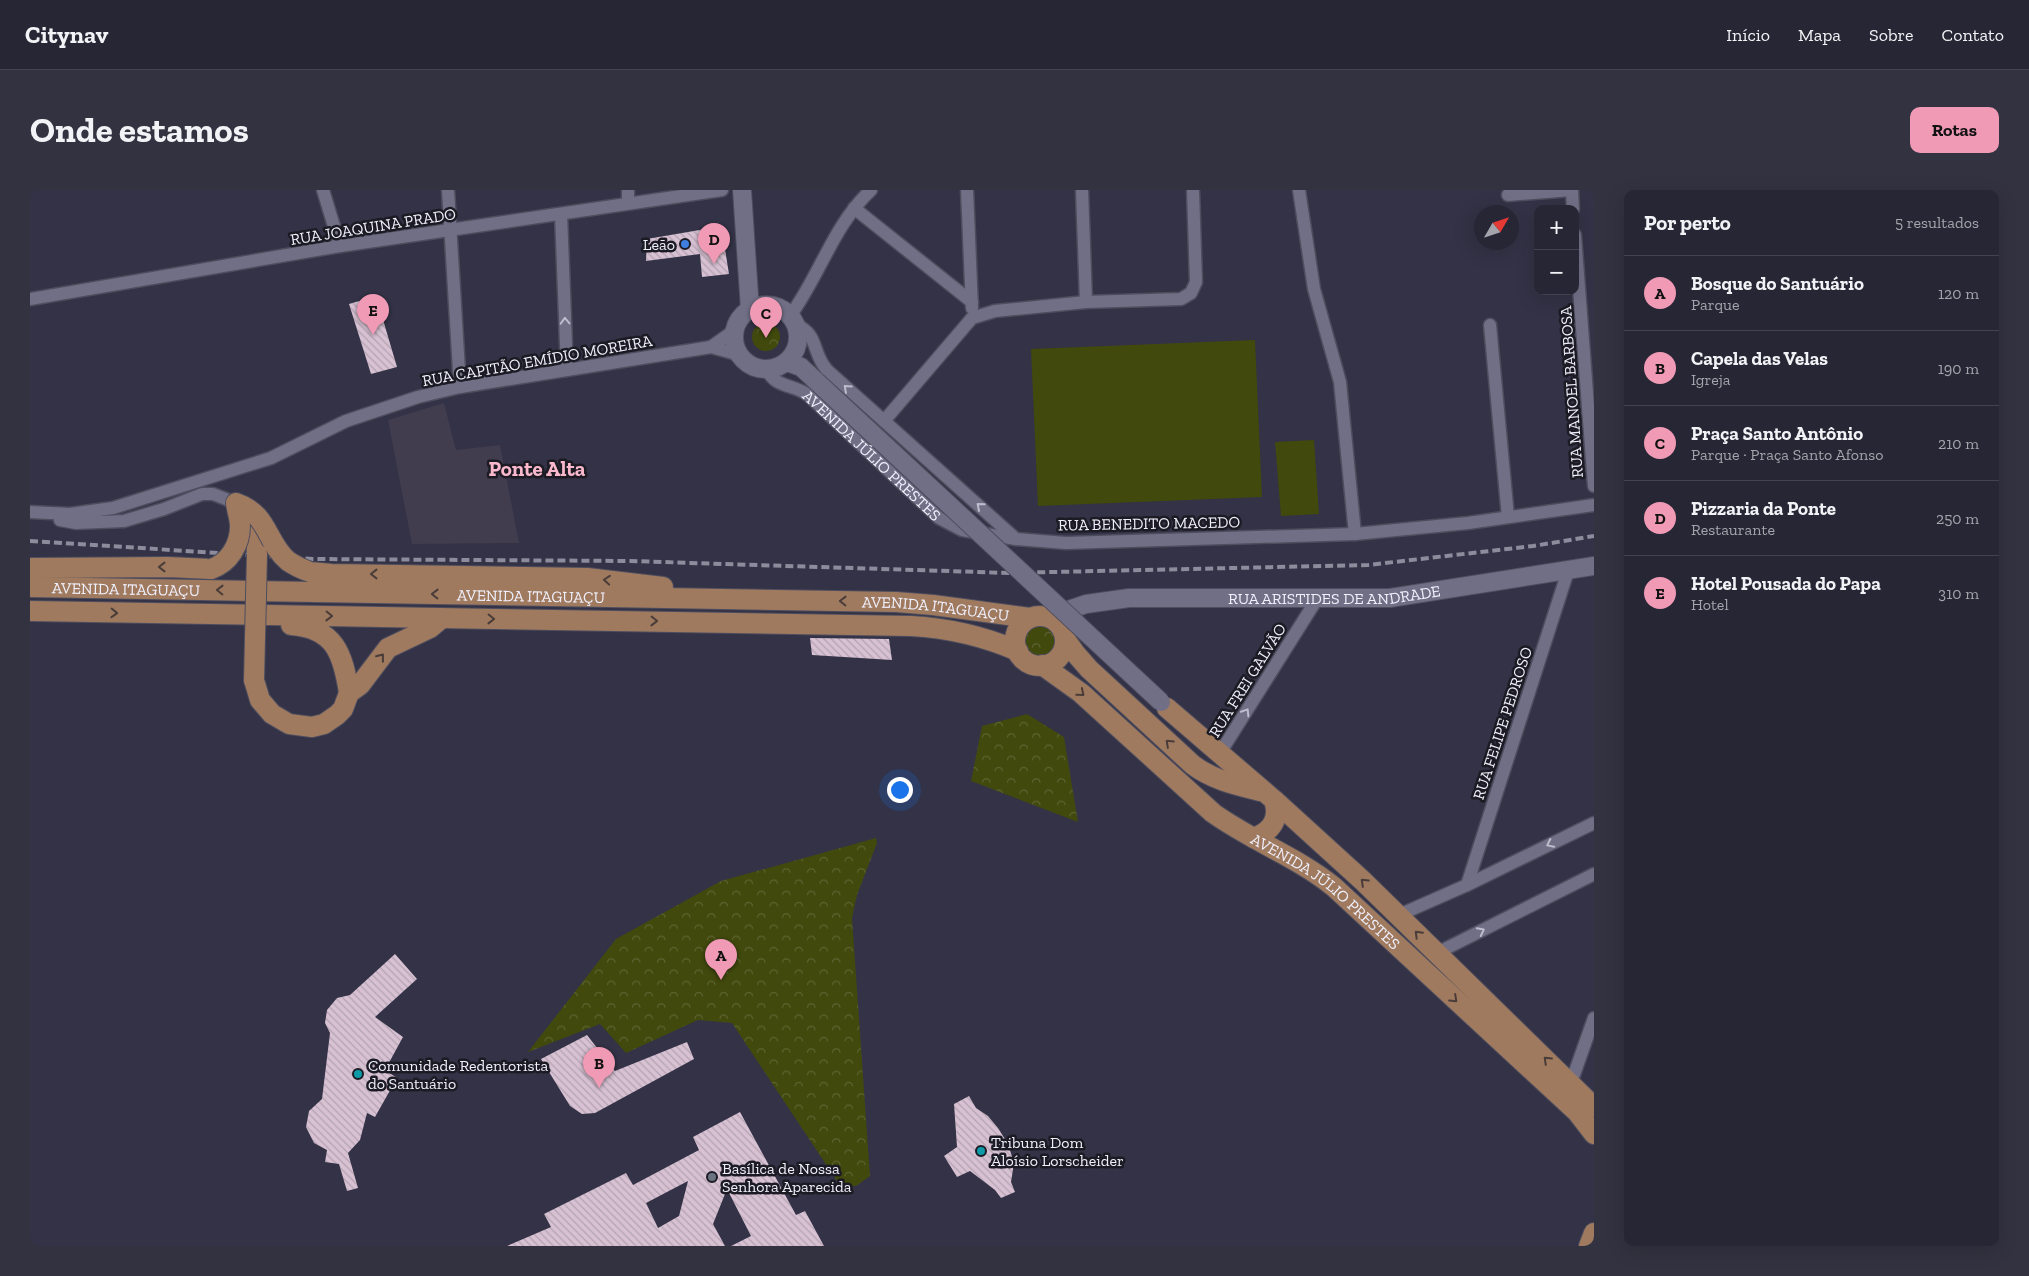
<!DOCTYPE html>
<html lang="pt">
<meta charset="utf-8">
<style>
:root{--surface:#262634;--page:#323240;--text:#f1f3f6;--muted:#a4a5ac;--line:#42434f;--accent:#f09ab6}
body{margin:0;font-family:"Zilla Slab",serif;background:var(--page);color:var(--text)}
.controls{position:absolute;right:15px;top:15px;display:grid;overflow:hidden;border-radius:10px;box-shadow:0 5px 20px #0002}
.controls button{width:45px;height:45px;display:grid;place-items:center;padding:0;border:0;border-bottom:1px solid var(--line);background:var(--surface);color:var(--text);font:25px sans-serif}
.compass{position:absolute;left:1444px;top:15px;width:45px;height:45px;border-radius:50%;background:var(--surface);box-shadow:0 5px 20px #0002;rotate:51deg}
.you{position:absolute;left:869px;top:599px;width:18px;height:18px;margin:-12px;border:4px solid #fff;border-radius:50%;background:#1a73e8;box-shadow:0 0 0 8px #1a73e833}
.badge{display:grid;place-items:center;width:32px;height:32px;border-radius:50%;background:var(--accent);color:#111;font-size:16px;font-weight:700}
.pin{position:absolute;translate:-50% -41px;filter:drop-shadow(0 1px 2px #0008)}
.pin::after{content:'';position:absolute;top:26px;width:18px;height:15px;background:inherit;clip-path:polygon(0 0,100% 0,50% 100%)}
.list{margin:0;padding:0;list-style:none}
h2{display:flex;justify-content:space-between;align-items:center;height:65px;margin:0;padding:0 20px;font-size:21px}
h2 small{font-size:16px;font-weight:400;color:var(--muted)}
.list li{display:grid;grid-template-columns:32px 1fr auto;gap:15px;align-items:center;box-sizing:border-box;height:75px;padding:0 20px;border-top:1px solid var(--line)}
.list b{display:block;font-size:19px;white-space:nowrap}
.list p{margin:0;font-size:16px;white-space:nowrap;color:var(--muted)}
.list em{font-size:16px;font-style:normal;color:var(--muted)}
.map{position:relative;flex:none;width:1564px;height:1056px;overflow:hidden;border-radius:10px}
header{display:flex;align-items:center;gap:30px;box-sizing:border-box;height:70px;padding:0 25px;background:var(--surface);border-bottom:1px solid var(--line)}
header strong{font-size:24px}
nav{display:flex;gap:28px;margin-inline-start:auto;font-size:18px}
.intro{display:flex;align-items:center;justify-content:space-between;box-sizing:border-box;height:120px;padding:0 30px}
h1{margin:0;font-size:35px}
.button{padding:12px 22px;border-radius:10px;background:var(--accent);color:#111;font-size:18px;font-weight:700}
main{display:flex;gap:30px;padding:0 30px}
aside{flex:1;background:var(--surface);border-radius:10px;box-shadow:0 5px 20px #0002}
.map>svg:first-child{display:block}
</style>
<header>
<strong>Citynav</strong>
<nav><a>Início</a><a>Mapa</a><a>Sobre</a><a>Contato</a></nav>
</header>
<div class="intro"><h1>Onde estamos</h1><a class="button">Rotas</a></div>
<main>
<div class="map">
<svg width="1564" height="1056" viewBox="0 0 1564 1056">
<defs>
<pattern id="park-crowns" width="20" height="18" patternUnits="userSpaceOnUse" patternTransform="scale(1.25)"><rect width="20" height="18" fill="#41490d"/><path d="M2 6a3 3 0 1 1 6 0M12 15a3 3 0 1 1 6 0" fill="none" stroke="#5d6431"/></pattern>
<pattern id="building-back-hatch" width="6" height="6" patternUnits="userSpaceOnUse" patternTransform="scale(1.25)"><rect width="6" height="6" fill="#d7c1d3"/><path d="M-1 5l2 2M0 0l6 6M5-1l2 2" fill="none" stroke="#b3a3b1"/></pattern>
</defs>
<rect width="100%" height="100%" fill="#333246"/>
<path fill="#413d4f" d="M414,213l12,47 44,-5 19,98 -107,1 -24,-124z"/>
<path fill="url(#park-crowns)" d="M722 147a14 14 0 1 1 28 0a14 14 0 1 1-28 0Z
M995 451a15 15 0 1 1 30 0a15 15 0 1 1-30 0Z
M997,524l37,23 14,85 -107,-41 11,-55z
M846,648l1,5 -20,52 -5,23 18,258 -14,10 -15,1 -109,-164 -34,-3 -72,33 -26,-29 -72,28 88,-113 105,-58z"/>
<path fill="#41490d" d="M1225,150l7,157 -224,9 -7,-157z
M1284,250l5,74 -38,2 -6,-74z"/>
<path fill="url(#building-back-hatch)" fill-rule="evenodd" d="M693,36l2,23 4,25 -27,3 -2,-23 -54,7 1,-22z
M346,106l21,71 -26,7 -22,-70z
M780,448l79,1 3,21 -80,-5z
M365,764l22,25 -42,38 28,20 -18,33 12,8 -22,39 -8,-4 -7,27 -12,13 10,35 -11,3 -8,-27 -14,-2 2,-12 -13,-7 -8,-16 3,-16 13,-12 8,-66 -5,-10 2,-13 10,-12 13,-3z
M557,845l28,36 72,-29 7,17 -99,54 -13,1 -12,-8 -29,-47z
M939,906l7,12 12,8 10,12 10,16 6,19 -3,19 4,10 -14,6 -6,-8 -25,-19 -13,6 -13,-21 13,-9 -3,-43z
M710,922l56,103 9,-4 19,35h-93l20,-10 -24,-47 -14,35 12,22h-218l44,-19 -7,-13 82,-41 7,12 66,-35 -6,-13zM658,991l-9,35 -21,12 -12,-25z"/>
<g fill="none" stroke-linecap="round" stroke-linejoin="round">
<g stroke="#4e4d5e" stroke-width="15">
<g id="street">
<path d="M293,0l17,56"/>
<path d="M418,0l12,197"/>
<path d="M937,0l5,118"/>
<path d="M1052,0l4,112"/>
<path d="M1269,0l15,99 26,93 15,152"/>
<path d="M1542,0l1,19"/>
<path d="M1478,5l64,-5"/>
<path d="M598,13v-13"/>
<path d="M824,18l118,94"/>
<path d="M531,24l6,156"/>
<path d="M1545,45l19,251"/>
<path d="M0,109l310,-53 382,-56"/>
<path d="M760,126c29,-39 44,-92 81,-126"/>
<path d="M765,134c25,11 16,28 32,46l189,169"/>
<path d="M1460,135l18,192"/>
<path d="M681,157l24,-17"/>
<path id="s1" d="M737,179c7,19 27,15 41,26l131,123 23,12 54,9 50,4 289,-9 113,-11 126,-18"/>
<path d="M854,231l88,-103 23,-7 91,-9 95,-3 10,-6 5,-11 -3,-92"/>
<path d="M0,322l40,2 43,-6 158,-50 75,-37 72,-24 42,-10 251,-40 29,8"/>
<path d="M30,330l16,3 48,-2 40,-12 38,-15h11l23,9"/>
<path d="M1190,563l97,-154"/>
<path d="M1437,695l101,-314"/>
<path d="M1369,725l68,-30 127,-62"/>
<path d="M1407,763l157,-79"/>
<path d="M1541,893l23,-65"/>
</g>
</g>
<g stroke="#4e4d5e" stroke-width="20">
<g id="secondary">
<path d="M712,0l8,120"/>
<circle cx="736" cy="147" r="32"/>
<path d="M757,172l14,5 15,14"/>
<path id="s2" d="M1018,427l38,-13 43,-6h261l204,-32"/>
</g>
</g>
<g stroke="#4e4d5e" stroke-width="22">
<g id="primary">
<path d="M211,318c15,12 15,29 16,46"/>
<path d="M0,378l138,-1 43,2"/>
<path d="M280,382l21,2 256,4 76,9"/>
<path id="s3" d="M0,397l866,15 37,3 97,13"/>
<path d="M0,421l881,15c37,2 72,10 107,25"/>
<circle cx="1010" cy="451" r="25"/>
<path d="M261,435c44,3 52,29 58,68"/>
<path d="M1035,449l10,14 14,16 104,96c20,15 43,20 67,26"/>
<path id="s4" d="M1012,475l39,28 132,120c39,28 84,44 121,74l243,225 17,22"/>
<path d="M224,490l6,20 12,14 17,10 23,3 12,-3 13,-9 6,-6 6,-16 11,-8 28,-37 42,-20 12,-10"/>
<path d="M1137,518l107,92 89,81 231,226"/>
<path d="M1224,648c18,-7 26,-19 20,-38"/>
<path d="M1559,1056l5,-13"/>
</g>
</g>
<use href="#street" stroke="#716f86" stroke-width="12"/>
<use href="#secondary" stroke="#716f86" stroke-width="18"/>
<use href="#primary" stroke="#9f7a5f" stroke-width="20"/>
<path stroke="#8c8c9d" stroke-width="4" stroke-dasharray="8 4" stroke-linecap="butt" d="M0,351l283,18 317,2 379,12 359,-8 165,-19 61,-10"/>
<g stroke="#4e4d5e" stroke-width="20" stroke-linecap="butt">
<path id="secondary-bridge" d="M786,191l345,321"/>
</g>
<g stroke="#4e4d5e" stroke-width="22" stroke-linecap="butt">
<path id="primary-bridge" d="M181,379c18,-6 29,-24 29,-43 0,-7 -3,-15 -4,-23 33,11 30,40 52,58 7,5 14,8 22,11
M224,490l3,-126"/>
</g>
<use href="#secondary-bridge" stroke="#716f86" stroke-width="18"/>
<use href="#primary-bridge" stroke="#9f7a5f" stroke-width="20"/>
</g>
<defs><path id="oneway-chevron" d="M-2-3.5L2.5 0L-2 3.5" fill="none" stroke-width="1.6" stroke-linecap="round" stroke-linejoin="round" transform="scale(1.25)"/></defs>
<g stroke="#bdbccd">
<use href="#oneway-chevron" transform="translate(535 131) rotate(-92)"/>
<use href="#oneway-chevron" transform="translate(817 198) rotate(-138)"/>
<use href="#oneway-chevron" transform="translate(950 316) rotate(-139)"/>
<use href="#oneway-chevron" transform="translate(1216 522) rotate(-58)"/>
<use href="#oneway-chevron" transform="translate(1520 654) rotate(154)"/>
<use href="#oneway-chevron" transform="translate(1451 741) rotate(-27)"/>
</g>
<g stroke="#4a3c39">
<use href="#oneway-chevron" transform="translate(132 377) rotate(-180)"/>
<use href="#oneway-chevron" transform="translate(344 384) rotate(-180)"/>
<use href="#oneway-chevron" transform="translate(577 390) rotate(-175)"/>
<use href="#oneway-chevron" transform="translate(190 400) rotate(-179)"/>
<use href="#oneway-chevron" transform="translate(405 404) rotate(-179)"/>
<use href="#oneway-chevron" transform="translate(813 411) rotate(-179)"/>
<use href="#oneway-chevron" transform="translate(84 423) rotate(2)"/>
<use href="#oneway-chevron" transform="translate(299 426) rotate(1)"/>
<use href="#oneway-chevron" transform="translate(461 429) rotate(1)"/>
<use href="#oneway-chevron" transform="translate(624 431) rotate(1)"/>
<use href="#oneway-chevron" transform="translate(351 467) rotate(-52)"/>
<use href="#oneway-chevron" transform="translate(1051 503) rotate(40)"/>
<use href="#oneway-chevron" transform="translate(1139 553) rotate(-137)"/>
<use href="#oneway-chevron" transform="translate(1334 692) rotate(-137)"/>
<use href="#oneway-chevron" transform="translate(1388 744) rotate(-135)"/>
<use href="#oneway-chevron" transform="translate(1424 809) rotate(43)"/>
<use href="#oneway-chevron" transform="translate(1517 870) rotate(-136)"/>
</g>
<circle fill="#3f7fe0" stroke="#1c1b24" stroke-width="2" cx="655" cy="54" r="5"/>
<g fill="#0f9aa8" stroke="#1c1b24" stroke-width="2">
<circle cx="328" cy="884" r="5"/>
<circle cx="951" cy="961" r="5"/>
</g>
<circle fill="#6b7280" stroke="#1c1b24" stroke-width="2" cx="682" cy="987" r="5"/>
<g text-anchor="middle" stroke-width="5" stroke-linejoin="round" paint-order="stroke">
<g font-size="16" fill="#f0f0fd" stroke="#1c1b24">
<text transform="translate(343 36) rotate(-9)" y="6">RUA JOAQUINA PRADO</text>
<text transform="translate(507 170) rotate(-10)" y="6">RUA CAPITÃO EMÍDIO MOREIRA</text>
<text transform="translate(1541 202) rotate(-94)" y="6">RUA MANOEL BARBOSA</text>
<text dy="6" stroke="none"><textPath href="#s1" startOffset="138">AVENIDA JÚLIO PRESTES</textPath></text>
<text transform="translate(1119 333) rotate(-1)" y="6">RUA BENEDITO MACEDO</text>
<text dy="6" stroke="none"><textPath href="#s3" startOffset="96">AVENIDA ITAGUAÇU</textPath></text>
<text dy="6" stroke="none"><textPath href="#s2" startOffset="289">RUA ARISTIDES DE ANDRADE</textPath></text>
<text dy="6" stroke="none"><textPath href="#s3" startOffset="501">AVENIDA ITAGUAÇU</textPath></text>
<text dy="6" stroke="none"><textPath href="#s3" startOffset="906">AVENIDA ITAGUAÇU</textPath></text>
<text transform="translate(1217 490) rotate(-58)" y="6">RUA FREI GALVÃO</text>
<text transform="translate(1472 533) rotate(-72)" y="6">RUA FELIPE PEDROSO</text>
<text dy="6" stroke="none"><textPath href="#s4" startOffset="364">AVENIDA JÚLIO PRESTES</textPath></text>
</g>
<g font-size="16" fill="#f0f0fd" stroke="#1c1b24" text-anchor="start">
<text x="645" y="60" text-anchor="end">Leão</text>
<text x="338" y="881">Comunidade Redentorista<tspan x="338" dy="18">do Santuário</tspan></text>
<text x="961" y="958">Tribuna Dom<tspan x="961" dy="18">Aloísio Lorscheider</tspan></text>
<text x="692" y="984">Basílica de Nossa<tspan x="692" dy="18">Senhora Aparecida</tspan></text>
</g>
<g font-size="21" font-weight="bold" fill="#fab8cd" stroke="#1c1b24">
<text x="507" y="286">Ponte Alta</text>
</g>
</g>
</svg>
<div class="controls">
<button>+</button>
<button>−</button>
</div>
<svg class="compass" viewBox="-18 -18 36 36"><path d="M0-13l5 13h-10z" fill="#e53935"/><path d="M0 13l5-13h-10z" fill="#a4a5ac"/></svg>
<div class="you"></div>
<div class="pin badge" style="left:691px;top:790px">A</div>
<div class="pin badge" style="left:569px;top:898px">B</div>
<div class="pin badge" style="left:736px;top:148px">C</div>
<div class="pin badge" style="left:684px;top:74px">D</div>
<div class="pin badge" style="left:343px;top:145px">E</div>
</div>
<aside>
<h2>Por perto<small>5 resultados</small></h2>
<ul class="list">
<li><span class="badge">A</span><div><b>Bosque do Santuário</b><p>Parque</p></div><em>120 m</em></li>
<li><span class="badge">B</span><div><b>Capela das Velas</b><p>Igreja</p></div><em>190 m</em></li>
<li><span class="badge">C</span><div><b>Praça Santo Antônio</b><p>Parque · Praça Santo Afonso</p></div><em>210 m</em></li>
<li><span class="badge">D</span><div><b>Pizzaria da Ponte</b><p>Restaurante</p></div><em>250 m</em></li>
<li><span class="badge">E</span><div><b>Hotel Pousada do Papa</b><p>Hotel</p></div><em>310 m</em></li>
</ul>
</aside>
</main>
